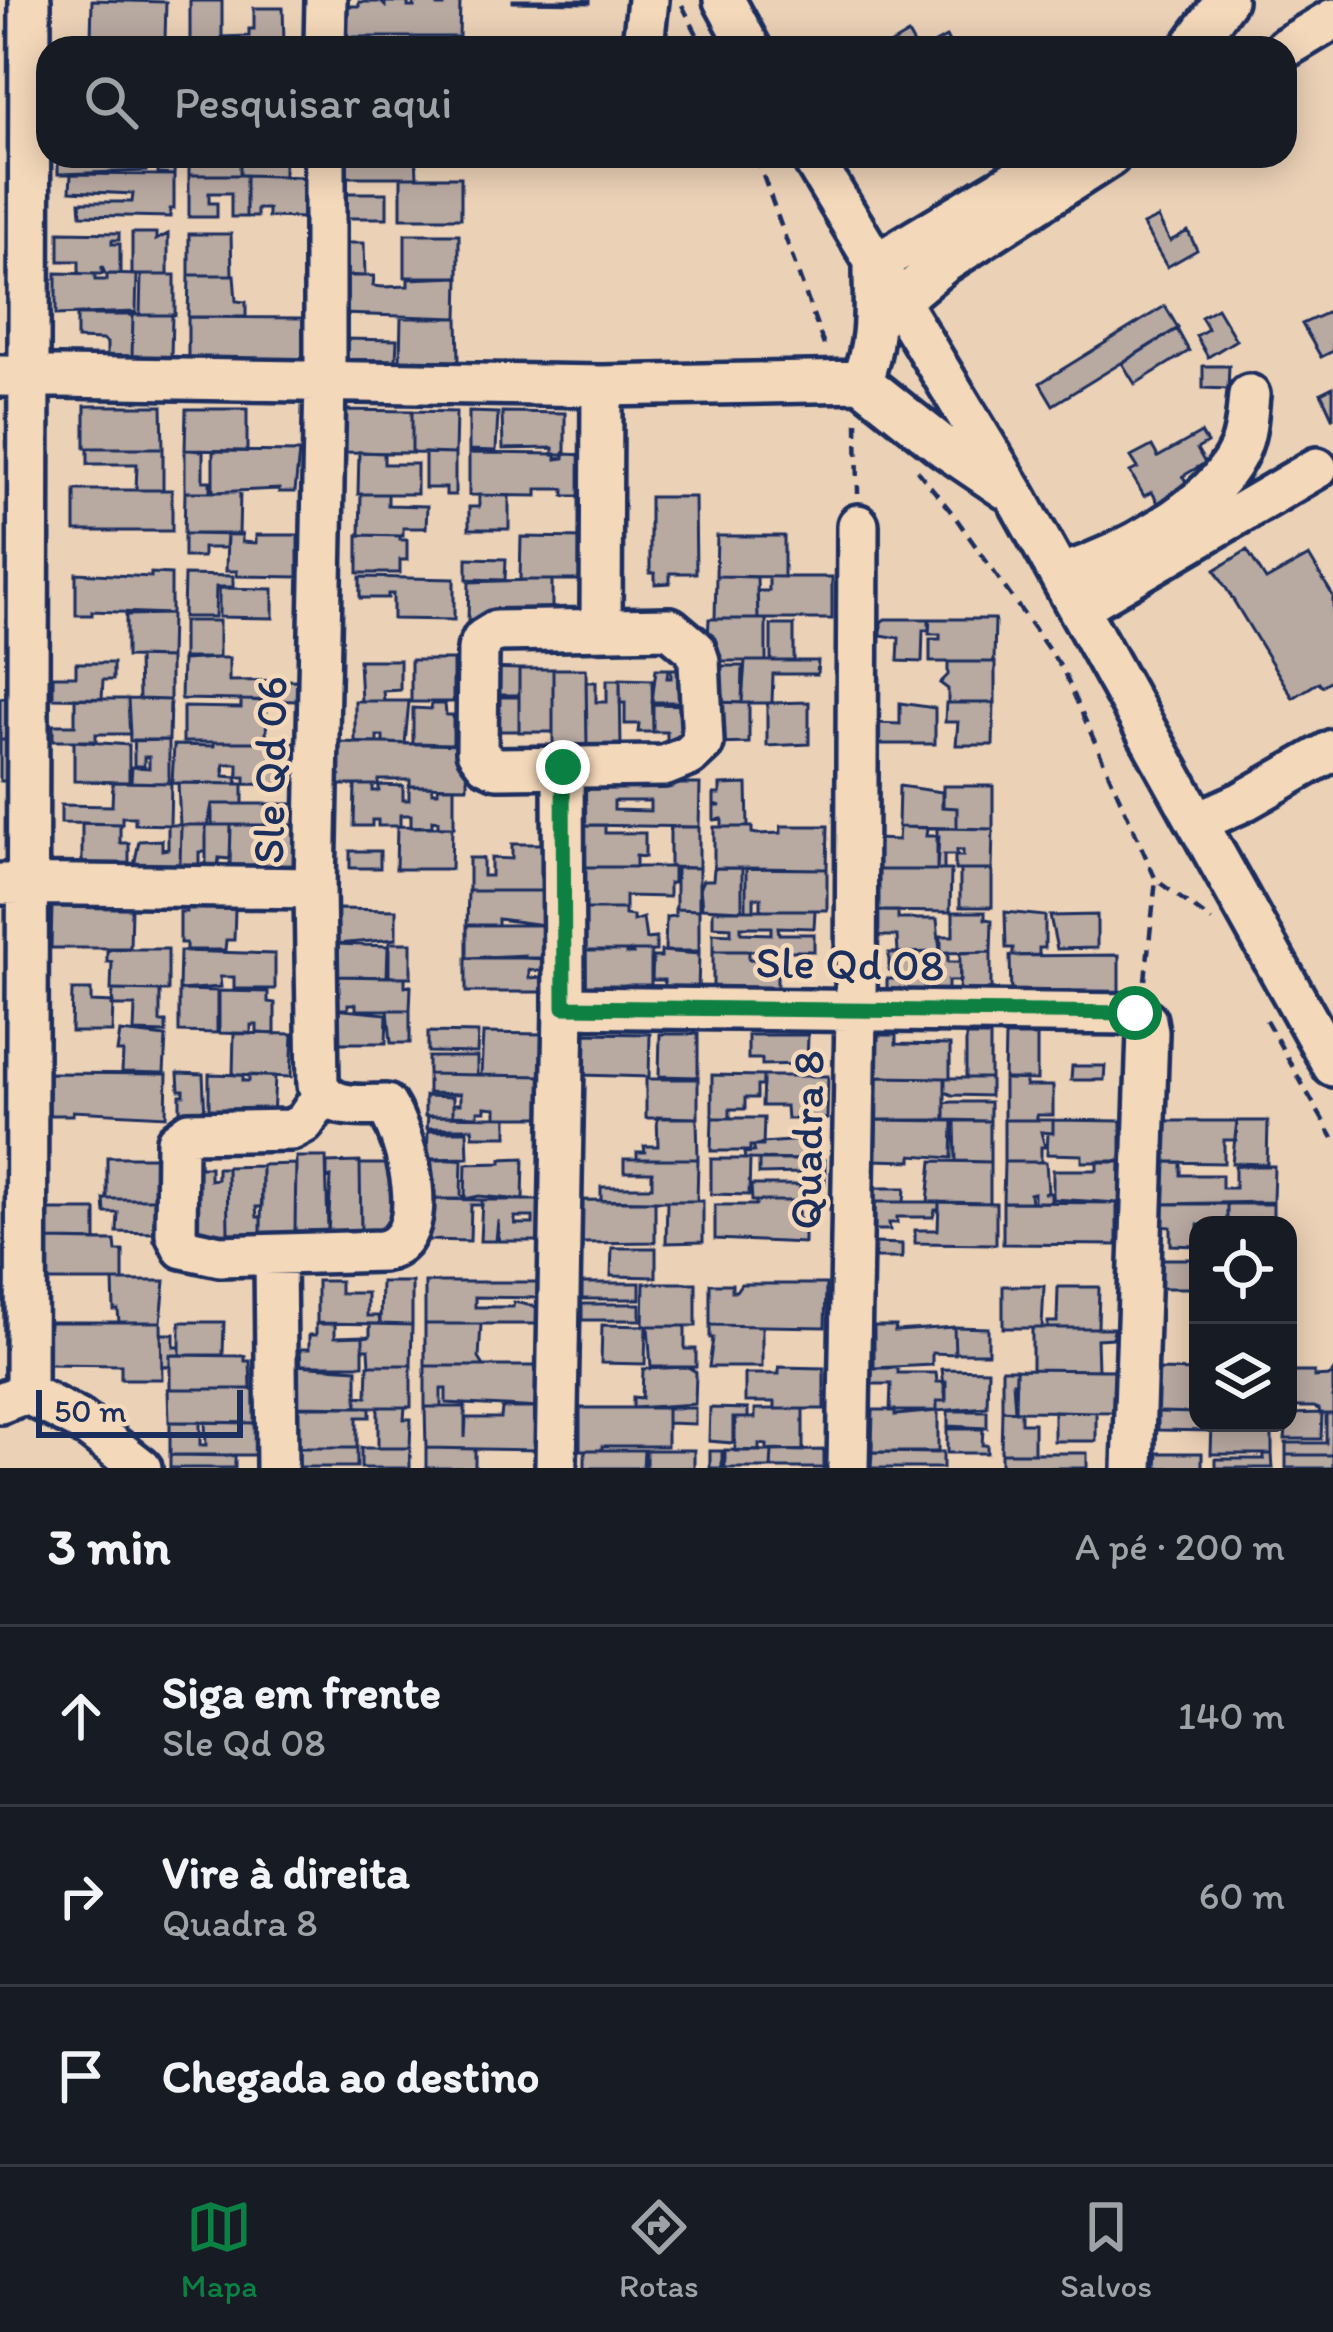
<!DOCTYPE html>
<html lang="pt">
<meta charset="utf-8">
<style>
:root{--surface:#171b24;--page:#20242c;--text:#f1f3f6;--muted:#9ea1a6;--line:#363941;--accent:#0b8043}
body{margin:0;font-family:Itim,sans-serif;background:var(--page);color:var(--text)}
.controls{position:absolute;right:36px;bottom:36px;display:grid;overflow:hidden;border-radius:24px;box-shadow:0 6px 30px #0003}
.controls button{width:108px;height:108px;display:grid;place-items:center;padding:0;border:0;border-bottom:3px solid var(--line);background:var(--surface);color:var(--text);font:60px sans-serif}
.scale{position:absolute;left:36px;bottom:30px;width:207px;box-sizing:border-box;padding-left:12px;border:6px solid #1b2f5e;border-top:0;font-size:33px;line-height:42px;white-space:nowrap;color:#1b2f5e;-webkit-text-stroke:9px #f4d8ba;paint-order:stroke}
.stop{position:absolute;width:36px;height:36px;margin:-27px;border:9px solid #0b8043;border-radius:50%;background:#fff}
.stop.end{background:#0b8043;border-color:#fff;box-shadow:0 3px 12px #0008}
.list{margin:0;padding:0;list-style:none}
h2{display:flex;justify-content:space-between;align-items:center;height:156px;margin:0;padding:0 48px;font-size:51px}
h2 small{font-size:39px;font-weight:400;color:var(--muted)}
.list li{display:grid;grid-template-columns:78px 1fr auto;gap:36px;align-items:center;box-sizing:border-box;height:180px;padding:0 48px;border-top:3px solid var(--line)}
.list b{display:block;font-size:45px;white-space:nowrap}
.list p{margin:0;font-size:39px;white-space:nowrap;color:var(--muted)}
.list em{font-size:39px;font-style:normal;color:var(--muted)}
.icon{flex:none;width:66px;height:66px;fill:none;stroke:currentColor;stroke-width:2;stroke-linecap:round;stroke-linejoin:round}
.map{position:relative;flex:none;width:1333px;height:1468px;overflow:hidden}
.search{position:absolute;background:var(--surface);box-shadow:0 6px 30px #0003;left:36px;right:36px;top:36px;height:132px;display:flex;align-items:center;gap:30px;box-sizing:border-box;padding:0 42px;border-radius:36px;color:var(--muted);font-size:45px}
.sheet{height:696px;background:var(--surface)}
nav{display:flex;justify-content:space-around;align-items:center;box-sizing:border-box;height:168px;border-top:3px solid var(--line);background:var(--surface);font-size:33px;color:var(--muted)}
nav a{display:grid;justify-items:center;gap:6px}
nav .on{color:var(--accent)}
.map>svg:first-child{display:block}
</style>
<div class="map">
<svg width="1333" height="1468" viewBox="0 0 1333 1468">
<rect width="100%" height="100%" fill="#ebd1b6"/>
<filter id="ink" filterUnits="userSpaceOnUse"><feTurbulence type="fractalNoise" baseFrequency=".00833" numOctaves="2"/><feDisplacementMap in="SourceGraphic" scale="24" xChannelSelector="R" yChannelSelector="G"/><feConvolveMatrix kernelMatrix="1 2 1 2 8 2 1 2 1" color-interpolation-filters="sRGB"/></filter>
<g filter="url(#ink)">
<path fill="#b8a9a1" stroke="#1b2f5e" stroke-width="3" fill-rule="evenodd" d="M92,0l74,2 -1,38 -74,-1z
M513,0h77v3l-77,-1z
M190,1h32v41h-32z
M444,1l16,1 -1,35h-114v-31h14v-4h22l4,4v-4h23v5h6l-1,-5h25v4h6z
M254,8h29l1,35 -62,-1v-5l27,-1v-7h5z
M908,34l8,14h-30v-1z
M946,37l6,11h-26z
M58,156h88v15l-88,3z
M158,156h17l-1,19 -16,-1z
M189,156h51v19h-51z
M343,156h73l1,21h-74z
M240,157l44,1v18l-44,-1z
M71,174l103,1v34h-4v8l-89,-2 -1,-13h52l1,-8 -63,-3z
M189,175h57v42h-15v-24h-22v10h8v14h-28z
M246,175l58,2v41l-36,-1v-8h-11v8h-11z
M401,177h60v41h-60z
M345,193h42v25h-42z
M1158,218l12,23 18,-10 9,19 -30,17 -24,-42z
M59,232l60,1v7h-7v4h8v30h-15l-3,-8v8h-23v-13h-20z
M132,233h24v7l12,-6v41h-36z
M189,234h42l1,41h-43z
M405,234h54v43h-54z
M345,243h19l1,33 -22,-1z
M56,273l39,1v6h12v-6l30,1 -1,37 -80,3z
M141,275h34v40h-35z
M189,275h45l2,26 10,1v15h-58z
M343,276h31l-1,10 10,1 25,-1v-7l51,-2 -1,41 -117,-4z
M1165,306l13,22 -125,77 -13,-22z
M1217,308l19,32 -28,17 -12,-21 12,-7 -7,-12z
M1333,310v41l-12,6 -19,-33z
M77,315h56l-1,43h-25v-15l-4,-3 -26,-1z
M133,315h39l-1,43h-39z
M188,317l115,1v41h-115z
M401,318h57l1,43 -59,-1z
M1177,329l12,22 -54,33 -13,-21z
M344,339l53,1 -1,20h-52z
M1203,366h26l-1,23 -25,-1z
M1333,387v32l-12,-26z
M85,406h77l1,42h-78z
M186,409h61v42l-62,-1z
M339,410l73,1v42l-73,-1z
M412,411l44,1 -1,42 -43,-1z
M469,412l29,1 -2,38 -27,-1z
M502,412l63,1v42h-12v-7l-50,1z
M1201,433l6,10 -10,6 8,14 -22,13 9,18 -30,16 -10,-18 -8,4 -14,-24 8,-4 -7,-11 21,-11 6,11z
M88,448h75v42h-27l1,-26h-49z
M185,450l18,1v30h7v11h-25z
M213,451l86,1 -4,40h-16v-3l-66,3z
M359,452l25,1v11h33v30h-59z
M425,453l30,1v41h-9v-7h-21z
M469,453l87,1v5l8,-1v-4l21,1v41h-21v-7h-27v7l-68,-1z
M75,490h97v41h-97z
M185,492h55l-1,43 -55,-1z
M361,494h27v11l39,1 -1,22h-23v8l-43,-1z
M479,495l30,1v33h-40v-22h10z
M650,497h45l1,76h-26v10l-15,1v-11h-5z
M184,534h43l-1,14h-23v9h-19z
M227,534h15v8l14,1v-8h42v42l-61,-1v-5h-11z
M358,535l42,1v4h7v20h-7v13h-42z
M717,536h67v41l-68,-1z
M521,537l65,1 -1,42h-65z
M1247,550l19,30 43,-24 24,40v83l-11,7 -3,-4 -26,16 -78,-128z
M467,558l39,1 -1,21 -38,-1z
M76,573l75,4v-4l20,1v40l-79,-3v4h-16z
M184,575l49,1v11h-17l-1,30h-32z
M716,576l41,1 1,42h-43z
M360,577l94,2v41l-61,-1v-25h-5v4h-28z
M769,577h63v42h-74l-1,-28h12z
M531,580h21v41l-84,-1 1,-38z
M219,588l54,1v29l-54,-1z
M171,614l-1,44 -44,-1v-42z
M709,619h57v42h-59z
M885,619h44v11h-6l-1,32 -24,-1 1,-23 -18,-3v-13z
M930,619h65l-1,43h-64v-23h10v-5h-11z
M183,621h36v37h-36z
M771,625h23v36h-23z
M138,657l32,1v42l-31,-1z
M219,658h10v23l70,-1v21l-118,-2 1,-39z
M359,660h41v30l-17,1 1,10h-23z
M411,660h42v42h-42z
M745,661h73l-1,13h-44l-1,29h-30z
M948,662h47v41h-47v-14l-8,-6 8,-8z
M76,663h37v17h-10l-1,19 -49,-1v-22h23z
M715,666h28l-1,37 -27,-1z
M486,668l33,1v26h-33z
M519,669h34v63h-34z
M553,669h33l1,77h-34z
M656,669h12l-1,9h4v-9h15v33h-34z
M620,679l32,1 1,52h-15l1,-8h-14v-21h-5z
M607,680h13l1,67h-34l-1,-65h10v20h11z
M486,697h33v34h-32z
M0,698h6v42h-6z
M75,698l53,1 2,35h-34v7h-43v-16h22z
M128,699l42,1 -1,40 -39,1z
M241,700l26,1 -1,41h-83v-35l58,1z
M355,701h54l-4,43 -22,-1v-7h-6v7h-22z
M715,702l34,1v40l-34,1z
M809,702v42l-42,2v-43z
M900,703l35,5v36h-59v-21l24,1z
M946,703h48l-1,42h-37l2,-23h-13z
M432,704h13l1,11h7v29l-40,-1v-35l18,1z
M653,704l33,1v40h-19v-13h-14z
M0,740h6v41h-6z
M134,740h35v43l-38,-1 1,-15 17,1v-11h-5v9h-10z
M74,741l55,4v37l-55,-1z
M214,742h84v43l-53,-1v-7h-7v-13h-14v12l13,1v7l-65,-1 2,-38 40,1z
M337,742l130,3v42l-57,-1v-6h-31l-1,5h-41z
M113,782l58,1 -1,42 -35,-1v-7h-13v7l-61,-1v-18l51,1z
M178,783l65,1v20h-31l-4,21h-28z
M585,784h115l-1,43 -114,-2zM614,801h36v10l-36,-1z
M747,784l1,43h-26v-8l-8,1v-14h7l-7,-2v-10h6v-9z
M355,785h18v6h6v-6l24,1v14h6v-14h23v6h6v-5h16v40h-16v-6l-6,-1v7h-21v-12h-11v11h-22v-6h-6v6h-18z
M899,786l43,6v15l15,1v20l-59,-1z
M943,786h50v43l-36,-1v-20l-14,-1z
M212,804h84v21h-84z
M82,823l38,1v19h9v23l-47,-1z
M168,825h13l-1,41h-46l5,-25 23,-1v10l6,-1z
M181,825h25v27h-7v14h-19z
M206,825h25l-1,34 -11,-1 -1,9h-12z
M231,825h23v6h22v6h3l1,-12h17l1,42h-68z
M585,825h20v8h40v24l-9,-1v11h-51z
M397,826l55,1 -1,42h-55z
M781,826h47l-1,43 -113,-1v-41h38v6l5,1 24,-1z
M670,827h29v41l-29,-1z
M899,827l28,1 -1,8h13l-2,34h-62l1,-31 22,1z
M937,828l56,1 -1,41h-37v-14h8v-6h-6v5h-13v15h-7z
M512,844h33l-1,47h-75v-33h14v18h8v-18l21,1z
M350,851h30v17h-30z
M585,867h88v16h-4v14l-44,-1v13h-41z
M676,868h23v42l-23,-1z
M714,868h28v42l-40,-2 -2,-21 3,-7h10z
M746,868l81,1v41h-66v-12h-7v12h-8z
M877,870h74l-1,42 -73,-1z
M960,870h32v37h-32z
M468,891h76v34l-46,-6v6h-31z
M52,906l79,1 -1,41h-79z
M186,908l49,1 -1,31h-8l-1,10h-39v-7h-6v-31h6z
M336,909l60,1v29l-61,5z
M584,909h41v6l8,1v5l10,-3 3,21 10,-1v13h-72z
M675,909l24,1v41h-34l1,-34 9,-1z
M713,910h102l-1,18 -36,-1 1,7h35v17h-101v-18l18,1v-7l-18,-1zM741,927h30v7l-30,-1z
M878,911h20v8h39l3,33 -42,1 -1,-17h-20z
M953,912h32v7l7,1 -1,32 -50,1v-17h12z
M1005,912l40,4v32h-6v7l-26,1v-8h-7z
M1097,915v33l-40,1 -7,-33z
M467,925h78v34l-20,-1v-3l-58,3z
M389,943h22v34h-22z
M335,944l53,2 -1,31 -53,-1z
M112,949h56v42l-57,-1 1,-28h-5v-11z
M180,951l95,3v35h-41v-12h-14l1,10 -42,3z
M584,951h42v3h7l-1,-3h19v34h-25v6h-43z
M661,951l38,3 -1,38h-33l-1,-12h-12l1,-23h8z
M713,951h36v8l28,1v33l-64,-1z
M948,952v10h12v19h-12v14l-61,-1v-15h10l-1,-9h-7v-17z
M991,952v43h-32l1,-42z
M1119,955v41l-108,-1 -1,-39z
M466,958h77v14l-14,-3v9l14,-1 -1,15h-76z
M334,976l71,1v9h6l-1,24h-54v-6h-8v5h-15z
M72,990h19v12l22,1 -1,29h-41z
M113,990l47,1v31h6v11l-32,-1 1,-26h-23z
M179,990l38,1v42l-38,-1z
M219,991l49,1v10l7,1v31l-18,-1v-8h-6v9l-32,-1z
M333,1009l54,5 -1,29h-54z
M388,1010h22v33h-19z
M120,1032l46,5 -2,36 -42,-1 1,-20h-6z
M428,1032l50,1 -1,20 -49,-1z
M234,1033l59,1 -2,43 -58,-2z
M483,1033l61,1 -1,42 -62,-1z
M583,1033l67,1 -1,43 -67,-2z
M660,1034h38v43l-39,-1z
M748,1035h60l-1,29 -45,1v-6h-14z
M876,1035h20v9l54,1v33l-74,-1z
M966,1036h24v42h-24z
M1005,1036h32v44l-33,-1z
M428,1057h49v18l-49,-1z
M1072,1066h33l-1,14h-33z
M49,1073l118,1 -1,42 -93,-5v4h-24z
M178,1073l25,1 2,42h-25v-21h4v-5h-5z
M209,1074l34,1v6h6v-6l26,1 -2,42h-26v-7h-8v6h-30z
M428,1074l116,2 -1,41h-47v-9l-11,-1v4h-7v5l-25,-1v-11h7v-10l-32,-1z
M712,1075l51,1v10h-6v12h-12v11h-15v9h-18z
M763,1076h65l-1,43h-40l-1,-13h-24z
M873,1077l72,1v42h-72z
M945,1078h45v18l-38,-1 -7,-3z
M646,1079h52v39h-52z
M1004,1079h22v7h27v29h-16v5h-33z
M425,1096l28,1v19h-28z
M952,1102h38v19l-45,-1v-17z
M428,1116l79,1v19h-34l-1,-8h-45z
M657,1117l40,1 1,41h-61v-7h8l-1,-6h14z
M712,1118h52l-1,28h-13v5h-39z
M872,1120l81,1 -1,37 -40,-3v6l-40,-1z
M1004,1120h49v13l-12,-1 4,15h-4v15h-37z
M1053,1120l68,1v41h-39v-7l-35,-1 1,-21h5z
M955,1121h35v41l-34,-1z
M1158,1121h79l-1,19h-12v23l-67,-1z
M1237,1121h31l-1,43 -35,-1z
M428,1131h39l1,27 -41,1z
M816,1139l1,21 -72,-1 -1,-6 10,-1v-6l9,-3z
M107,1157h58l-1,42h-57z
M296,1157h30l2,74h-33z
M524,1158l-1,42 -44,-4 -14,3 1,-35 35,-1v-4z
M624,1159h74l-1,42h-96v-14h51v-15h-28z
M711,1159h39l-1,36 -38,-1z
M432,1160h30l-1,35 4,4h-38v-25h5z
M759,1160h66v24h-22v-11l-44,1z
M932,1161l58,1v41l-62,-1z
M1097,1161h23l-1,42 -66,-4v-29h44z
M360,1162l1,73h-33l3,-58 -4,1v-15z
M1004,1162h42l2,30 -5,1h8v9h-17v-9l-4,1 1,8h-28z
M1157,1162h24v13h41v13h13v-22h39l-1,36 -116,2z
M296,1164l-1,68 -34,1 1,-68z
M360,1164h34v66l-33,1z
M262,1166v41h-6l1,10h4v16h-33l-1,-66z
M194,1167h16v13l7,-1v-11h10l1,65 -35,1z
M751,1185h49l-1,16h-47z
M875,1188h30l-1,14h-29z
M104,1199h60l-1,42h-9v-8l-37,-1 1,-19h-13z
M427,1199l55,1v5h-11l-1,36 -44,-1z
M482,1200h59v41h-42l-1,-21 -2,21h-16zM515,1217h18v7h-18z
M581,1200l74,1v41l-73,1z
M667,1201h36v41l-37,1z
M756,1201h43l-1,18h6v24l-89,-4v-34h41z
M875,1202h64v8h-4l-2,7h-36v6h-8l1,7h-15z
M939,1202l57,1v41l-81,-1v-13h23z
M1003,1202l114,1v42l-114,-1z
M1160,1204h67v21h-29v21l-27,-1v-18l-11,-1z
M1227,1204h46v21h-46z
M48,1210h48v31l-48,-1z
M48,1240l67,1 1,10h7v30h-76z
M875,1243l27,1v14h-27z
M612,1248h44v29l-45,-1z
M1159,1259h39v29h-39z
M113,1281h52l-4,41h-42l-1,-12h-4z
M317,1281h23v12h27v23h12l1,8 -63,-1z
M381,1282h31v43l-32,-1z
M425,1282h116v16l-66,-1v10h38l1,-5 23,5v17h-112z
M582,1283h58v16h-58z
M644,1283h52v43h-53z
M710,1284h22v7h4l5,-7h85l-1,43 -115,-2z
M1003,1286h41l-2,42h-39z
M1058,1287h41l-1,41h-50v-6h9z
M582,1304h58v16h-58z
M49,1322h112l1,57h-41v-14l-74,-1z
M180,1322h44l-1,33h-43z
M316,1324h19v13l28,-1v29h-62l-1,-16h9v-14h7z
M370,1324l42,1 -1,40h-41l-1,-16h-6v-12l7,-1z
M425,1324h56l-2,34 5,8h-59z
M602,1325l44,1 -1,38 -44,-1z
M710,1325l52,1v41h-53l4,-29h-3z
M648,1326h37v23h11v18h-45z
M874,1326h22l-1,5 59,-4 1,27 -23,-1v12l-58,3z
M954,1327l34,1v25h-33z
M1032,1328h81v10l-16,1 1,31 -66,-1z
M161,1334h13v13h6v8h-10v11h-8z
M170,1355l75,1v5h5l1,28h-81z
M294,1365l63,4v38h-63z
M368,1365h43v42h-54v-11l10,1z
M425,1366h115v42l-94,-5v-14h-5v18h-16z
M688,1367l8,5 -1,32 -62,4v-11l9,1 1,-29z
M779,1367l45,1v41h-49v-7h-30v-28h34z
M872,1368h26v5h38l1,9h9v19h-9v10h-47l1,-27h-19z
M942,1369l46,1 -1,37 -50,4v-10h9z
M1002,1369h14v13h-3l2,29 -13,-1z
M1016,1369l102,1v42l-103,-1z
M1157,1370l41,1v42l-42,-1z
M1288,1372h26v5l16,-1 3,-4v42h-13l-1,-5 -5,-2h-21l-1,-10h-4z
M168,1389h89l-1,34 -87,-1z
M294,1406l76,1v10h-13v31h-64z
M378,1407h27l-1,12h7l-1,29h-32z
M425,1407h40v31l1,-20h35l1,-10h38l-1,42 -113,-2z
M580,1408h87v38h-65v4h-22z
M667,1408h28v16l-28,-1z
M710,1408l38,1v9h-15v25l-24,-2z
M755,1409h48v42l-36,-1v-5l-8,-1v7h-24v-33h20z
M873,1410h22v5l43,-4v42l-66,-1z
M1002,1410l19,1v12h13v30h-33z
M948,1411h39v17l-39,-2z
M1054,1411l42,1v29h-42z
M1158,1412l40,1v10h13v8l-53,-1z
M1322,1413l-1,26h-36l3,-25z
M1326,1414h7l-1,41h-46v-12h40z
M170,1422h30v23h6l-1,-23 51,1v32h-86z
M1212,1423h60v31h-61z
M947,1429h36l-1,16h5v8h-40z
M296,1448h61v19h-62z
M361,1448h49v20h-49z
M426,1448l49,1v19h-49z
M585,1450h59l-1,18h-58z
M646,1450h48v18h-48z
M725,1450l47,1 -1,17h-46z
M824,1450v18h-53l1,-17z
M710,1451h12v17h-12z
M872,1452h71v16h-72z
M1001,1453h86v15h-86z
M1158,1453h44v15h-45z
M1264,1454h8l1,14h-57v-9h48z
M170,1455l65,1v12h-65z
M1286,1455h47v13h-47z"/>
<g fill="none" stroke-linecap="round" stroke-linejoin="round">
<g stroke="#1b2f5e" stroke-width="48">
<path id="minor" d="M724,0l26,48
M325,48l1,-48
M638,48l6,-12 4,-36
M1191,48l35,-48
M1285,48l48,-29
M811,156l204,339 318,571
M897,302l47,-39 166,-107
M0,376l602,10 259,-5
M1006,489l-62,-42 -83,-66c17,-39 13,-75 13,-116l182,-109
M1060,575c59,-19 152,-66 179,-125 8,-18 8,-37 10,-55
M1078,608l239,-140
M670,628l25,21 4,12 4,82 -14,13 -25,10 -167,2 -11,-5 -9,-12 1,-102 5,-10 13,-8z
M601,629l1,-243
M563,767l1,240
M1197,822l45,-20 91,-52
M2,884l313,4
M323,1095l-19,28 -13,7 -102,2 -12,9 -1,93 7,14 37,8 162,-5c54,-10 25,-113 4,-146 -24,0 -55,6 -68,-20l-3,-197 10,-508v-224
M275,1255l2,213
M26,1393l53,27 62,48
M0,1403l26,-10 4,-1393
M556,1468l8,-461 571,7 11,6 2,12 -15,436
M848,1468l8,-456 2,-487"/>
</g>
<path stroke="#1b2f5e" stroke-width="4.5" stroke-dasharray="12 9" stroke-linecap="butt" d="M682,5l22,43
M756,156l69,192
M857,422l1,72
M917,470l36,44 110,156 93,210 56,41
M1145,980l11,-100
M1266,1020l67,118"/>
<use href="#minor" stroke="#f4d8ba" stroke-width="39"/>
</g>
</g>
<g fill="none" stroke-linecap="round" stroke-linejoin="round" filter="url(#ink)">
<path stroke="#0b8043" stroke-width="15" d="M563,767l1,240 571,6"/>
</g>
<g text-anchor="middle" stroke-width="9" stroke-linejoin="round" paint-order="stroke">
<g font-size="45" fill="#1b2f5e" stroke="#f4d8ba">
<text transform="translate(269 770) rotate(-89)" y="16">Sle Qd 06</text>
<text transform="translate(850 963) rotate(1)" y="16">Sle Qd 08</text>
<text transform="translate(806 1140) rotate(-89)" y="16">Quadra 8</text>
</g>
</g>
</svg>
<div class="controls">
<button><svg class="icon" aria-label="locate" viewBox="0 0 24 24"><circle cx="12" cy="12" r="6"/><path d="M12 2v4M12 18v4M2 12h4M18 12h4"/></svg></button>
<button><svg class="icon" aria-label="layers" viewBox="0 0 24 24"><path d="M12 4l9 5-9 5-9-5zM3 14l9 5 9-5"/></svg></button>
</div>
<div class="scale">50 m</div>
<div class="stop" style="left:1135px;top:1013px"></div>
<div class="stop end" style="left:563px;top:767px"></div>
<div class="search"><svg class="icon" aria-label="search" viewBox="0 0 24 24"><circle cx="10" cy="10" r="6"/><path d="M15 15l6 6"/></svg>Pesquisar aqui</div>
</div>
<section class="sheet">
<h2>3 min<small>A pé · 200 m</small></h2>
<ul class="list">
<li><svg class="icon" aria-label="ahead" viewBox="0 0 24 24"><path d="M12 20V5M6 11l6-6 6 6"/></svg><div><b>Siga em frente</b><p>Sle Qd 08</p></div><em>140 m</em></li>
<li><svg class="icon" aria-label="right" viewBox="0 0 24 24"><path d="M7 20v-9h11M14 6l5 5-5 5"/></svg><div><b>Vire à direita</b><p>Quadra 8</p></div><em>60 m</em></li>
<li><svg class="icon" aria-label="arrive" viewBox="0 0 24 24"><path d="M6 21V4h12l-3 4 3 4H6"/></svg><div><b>Chegada ao destino</b></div></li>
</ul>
</section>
<nav>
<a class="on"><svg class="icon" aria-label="map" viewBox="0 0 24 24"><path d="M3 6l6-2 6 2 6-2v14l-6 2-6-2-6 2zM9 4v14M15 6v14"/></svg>Mapa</a>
<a><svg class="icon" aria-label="directions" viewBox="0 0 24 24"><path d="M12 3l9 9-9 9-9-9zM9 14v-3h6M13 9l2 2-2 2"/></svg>Rotas</a>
<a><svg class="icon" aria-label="saved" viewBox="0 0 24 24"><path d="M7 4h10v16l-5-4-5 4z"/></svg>Salvos</a>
</nav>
